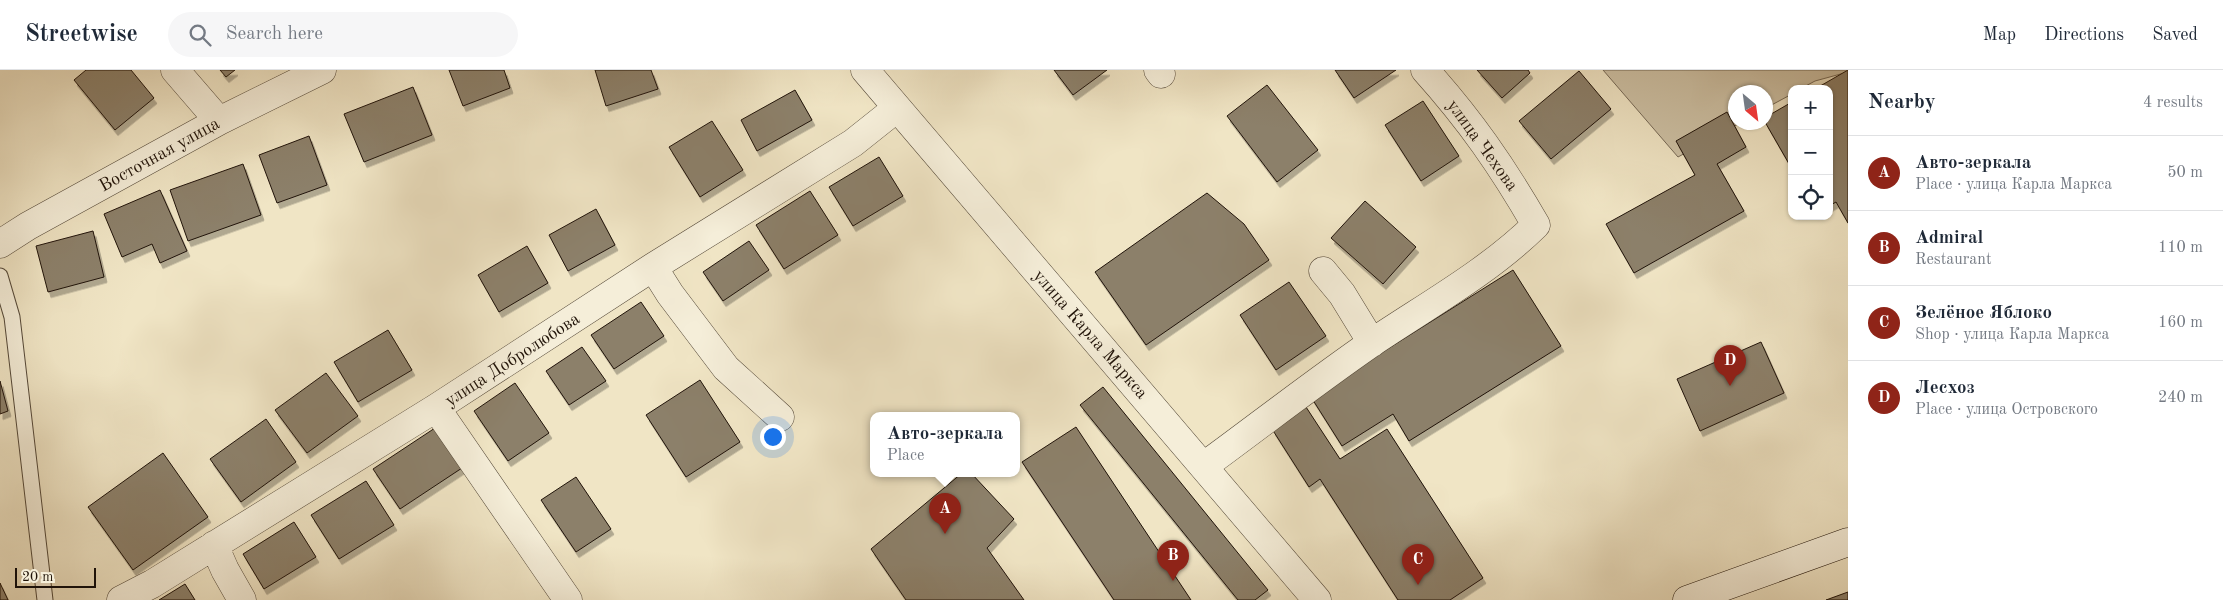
<!DOCTYPE html>
<meta charset="utf-8">
<style>
:root{--surface:#fff;--page:#f6f6f7;--text:#1f2937;--muted:#747a83;--line:#e0e1e3;--accent:#8f2418}
body{margin:0;font-family:"Old Standard TT",serif;background:var(--page);color:var(--text)}
.controls{position:absolute;right:15px;top:15px;display:grid;overflow:hidden;border-radius:10px;box-shadow:0 1px 4px #0004}
.controls button{width:45px;height:45px;display:grid;place-items:center;padding:0;border:0;border-bottom:1px solid var(--line);background:var(--surface);color:var(--text);font:25px sans-serif}
.compass{position:absolute;left:1728px;top:15px;width:45px;height:45px;border-radius:50%;background:var(--surface);box-shadow:0 1px 4px #0004;rotate:151deg}
.scale{position:absolute;left:15px;bottom:12px;width:81px;box-sizing:border-box;padding-left:5px;border:2px solid #201309;border-top:0;font-size:14px;line-height:18px;white-space:nowrap;color:#201309;-webkit-text-stroke:4px #f5eed9;paint-order:stroke}
.you{position:absolute;left:772px;top:366px;width:18px;height:18px;margin:-12px;border:4px solid #fff;border-radius:50%;background:#1a73e8;box-shadow:0 0 0 8px #1a73e833}
.badge{display:grid;place-items:center;width:32px;height:32px;border-radius:50%;background:var(--accent);color:#fff;font-size:16px;font-weight:700}
.pin{position:absolute;translate:-50% -41px;filter:drop-shadow(0 1px 2px #0008)}
.pin::after{content:'';position:absolute;top:26px;width:18px;height:15px;background:inherit;clip-path:polygon(0 0,100% 0,50% 100%)}
.popup{position:absolute;left:870px;top:342px;width:150px;height:65px;box-sizing:border-box;display:grid;place-content:center;border-radius:10px;background:var(--surface);filter:drop-shadow(0 1px 4px #0005);font-size:16px;white-space:nowrap;color:var(--muted)}
.popup b{font-size:19px;color:var(--text)}
.popup::after{content:'';position:absolute;left:50%;top:100%;margin-left:-10px;border:10px solid transparent;border-top-color:var(--surface)}
.list{margin:0;padding:0;list-style:none}
h2{display:flex;justify-content:space-between;align-items:center;height:65px;margin:0;padding:0 20px;font-size:21px}
h2 small{font-size:16px;font-weight:400;color:var(--muted)}
.list li{display:grid;grid-template-columns:32px 1fr auto;gap:15px;align-items:center;box-sizing:border-box;height:75px;padding:0 20px;border-top:1px solid var(--line)}
.list b{display:block;font-size:19px;white-space:nowrap}
.list p{margin:0;font-size:16px;white-space:nowrap;color:var(--muted)}
.list em{font-size:16px;font-style:normal;color:var(--muted)}
.icon{flex:none;width:28px;height:28px;fill:none;stroke:currentColor;stroke-width:2;stroke-linecap:round;stroke-linejoin:round}
.map{position:relative;flex:none;width:1848px;height:530px;overflow:hidden}
header{display:flex;align-items:center;gap:30px;box-sizing:border-box;height:70px;padding:0 25px;background:var(--surface);border-bottom:1px solid var(--line)}
header strong{font-size:24px}
nav{display:flex;gap:28px;margin-inline-start:auto;font-size:18px}
.search{width:350px;height:45px;background:var(--page);display:flex;align-items:center;gap:12px;box-sizing:border-box;padding:0 18px;border-radius:28px;color:var(--muted);font-size:19px}
main{display:flex}
aside{flex:1;background:var(--surface)}
.map>svg:first-child{display:block}
</style>
<header>
<strong>Streetwise</strong>
<div class="search"><svg class="icon" aria-label="search" viewBox="0 0 24 24"><circle cx="10" cy="10" r="6"/><path d="M15 15l6 6"/></svg>Search here</div>
<nav><a>Map</a><a>Directions</a><a>Saved</a></nav>
</header>
<main>
<div class="map">
<svg width="1848" height="530" viewBox="0 0 1848 530">
<defs>
<filter id="shadow"><feDropShadow dx="3" dy="5.5" stdDeviation="0" flood-color="#0004"/></filter>
</defs>
<rect width="100%" height="100%" fill="#f0e5c5"/>
<filter id="stains"><feTurbulence type="fractalNoise" baseFrequency=".004" numOctaves="4"/><feColorMatrix values="0 0 0 0 .2 0 0 0 0 .09 0 0 0 0 .02 0 0 0 .5 -.17"/></filter>
<radialGradient id="worn" r=".72"><stop offset=".6" stop-color="#630" stop-opacity="0"/><stop offset="1" stop-color="#630" stop-opacity=".3"/></radialGradient>
<path fill="#cdc1a5" stroke="#766a57" d="M1603,0h245v2l-33,9 -15,8h-8v5l-26,14v-16h-30v30l4,1 -62,34z"/>
<path fill="#8c806b" stroke="#201309" filter="url(#shadow)" d="M86,0h45l23,28 -39,32 -41,-50z
M220,0h15l-9,7z
M449,0h55l6,18 -47,18z
M595,0h56l7,19 -52,17z
M1054,0h53l-34,25z
M1335,0h61l-42,28z
M1477,0h51l2,3 -28,25z
M1848,0v153l-12,-21 -7,4v-117h-14z
M1579,1l32,38 -60,50 -32,-38z
M1267,15l51,65 -41,32 -50,-66z
M413,17l19,48 -68,27 -20,-48z
M795,20l17,30 -55,31 -16,-31z
M1423,31l36,55 -38,25 -36,-56z
M1792,32v67l-27,-47 1,-5z
M1727,42l19,35 -29,17 27,47 -110,62 -28,-49 89,-49 -19,-34z
M712,51l31,49 -43,27 -31,-50z
M309,66l18,49 -50,18 -18,-48z
M879,87l24,39 -50,30 -24,-39z
M243,94l18,51 -73,26 -18,-51z
M160,120l27,61 -27,12 -8,-19 -30,13 -18,-43z
M810,121l28,44 -54,34 -28,-44z
M1207,123l37,31 25,36 -123,85 -51,-73z
M1365,131l51,46 -33,37 -52,-46z
M596,139l19,36 -47,26 -19,-36z
M93,161l11,46 -56,15 -12,-46z
M749,171l20,29 -46,31 -20,-29z
M527,176l21,37 -49,29 -21,-37z
M1513,200l48,76 -152,95 -16,-27 -51,32 -31,-49z
M1289,212l37,54 -50,34 -36,-55z
M641,232l23,34 -50,33 -23,-34z
M388,260l24,40 -54,32 -24,-40z
M1761,272l23,51 -84,38 -23,-52z
M582,277l24,34 -37,24 -23,-34z
M326,303l32,43 -51,37 -32,-43z
M700,310l40,62 -54,35 -40,-62z
M0,311l8,30 -8,3z
M515,313l34,50 -41,28 -34,-50z
M1103,317l165,203 -13,10h-17l-158,-195z
M1306,337l34,52 47,-30 96,149 -33,22h-52l-78,-121 -11,8 -37,-58z
M266,349l30,43 -55,40 -31,-43z
M1076,357l115,173h-77l-92,-138z
M435,358l27,40 -62,41 -27,-40z
M163,383l45,64 -75,53 -45,-63z
M962,403h9l43,46 -27,29 37,52h-118l-35,-51z
M576,407l35,52 -35,23 -35,-52z
M366,411l28,44 -55,34 -28,-44z
M294,452l22,35 -52,32 -21,-35z
M0,513l8,17h-8z
M185,514l10,16h-36z
M1848,522v8h-22z"/>
<g fill="none" stroke-linecap="round" stroke-linejoin="round">
<g stroke="#544838" stroke-width="17">
<path id="lane" d="M0,206l12,41 33,283"/>
</g>
<g stroke="#544838" stroke-width="29">
<path id="street" d="M175,0l44,51
M865,0l452,530
M1158,0l3,4
M0,174l28,-18 191,-105 103,-51
M653,197l17,27 56,74 54,49
M1323,201l19,23 30,49
M436,338l132,192
M1204,396c56,-41 111,-84 169,-124 55,-37 115,-70 163,-117 -34,-59 -66,-105 -111,-155
M214,475l11,25 17,30
M121,530l31,-16 284,-176 217,-141 200,-124 44,-35"/>
</g>
<g stroke="#201309" stroke-width="29">
<path id="secondary" d="M1687,530l161,-58"/>
</g>
<use href="#lane" stroke="#f5eed9" stroke-width="15"/>
<use href="#street" stroke="#f5eed9" stroke-width="28"/>
<use href="#secondary" stroke="#f5eed9" stroke-width="28"/>
</g>
<g text-anchor="middle" stroke-width="4" stroke-linejoin="round" paint-order="stroke">
<g font-size="18" fill="#201309" stroke="#f5eed9">
<text transform="translate(1483 75) rotate(54)" y="6">улица Чехова</text>
<text transform="translate(159 84) rotate(-29)" y="6">Восточная улица</text>
<text transform="translate(1091 264) rotate(49)" y="6">улица Карла Маркса</text>
<text transform="translate(512 289) rotate(-33)" y="6">улица Добролюбова</text>
</g>
</g>
<rect width="100%" height="100%" filter="url(#stains)"/>
<rect width="100%" height="100%" fill="url(#worn)"/>
</svg>
<div class="controls">
<button>+</button>
<button>−</button>
<button><svg class="icon" aria-label="locate" viewBox="0 0 24 24"><circle cx="12" cy="12" r="6"/><path d="M12 2v4M12 18v4M2 12h4M18 12h4"/></svg></button>
</div>
<svg class="compass" viewBox="-18 -18 36 36"><path d="M0-13l5 13h-10z" fill="#e53935"/><path d="M0 13l5-13h-10z" fill="#747a83"/></svg>
<div class="scale">20 m</div>
<div class="you"></div>
<div class="pin badge" style="left:945px;top:464px">A</div>
<div class="popup"><b>Авто-зеркала</b>Place</div>
<div class="pin badge" style="left:1173px;top:511px">B</div>
<div class="pin badge" style="left:1418px;top:515px">C</div>
<div class="pin badge" style="left:1730px;top:316px">D</div>
</div>
<aside>
<h2>Nearby<small>4 results</small></h2>
<ul class="list">
<li><span class="badge">A</span><div><b>Авто-зеркала</b><p>Place · улица Карла Маркса</p></div><em>50 m</em></li>
<li><span class="badge">B</span><div><b>Admiral</b><p>Restaurant</p></div><em>110 m</em></li>
<li><span class="badge">C</span><div><b>Зелёное Яблоко</b><p>Shop · улица Карла Маркса</p></div><em>160 m</em></li>
<li><span class="badge">D</span><div><b>Лесхоз</b><p>Place · улица Островского</p></div><em>240 m</em></li>
</ul>
</aside>
</main>
